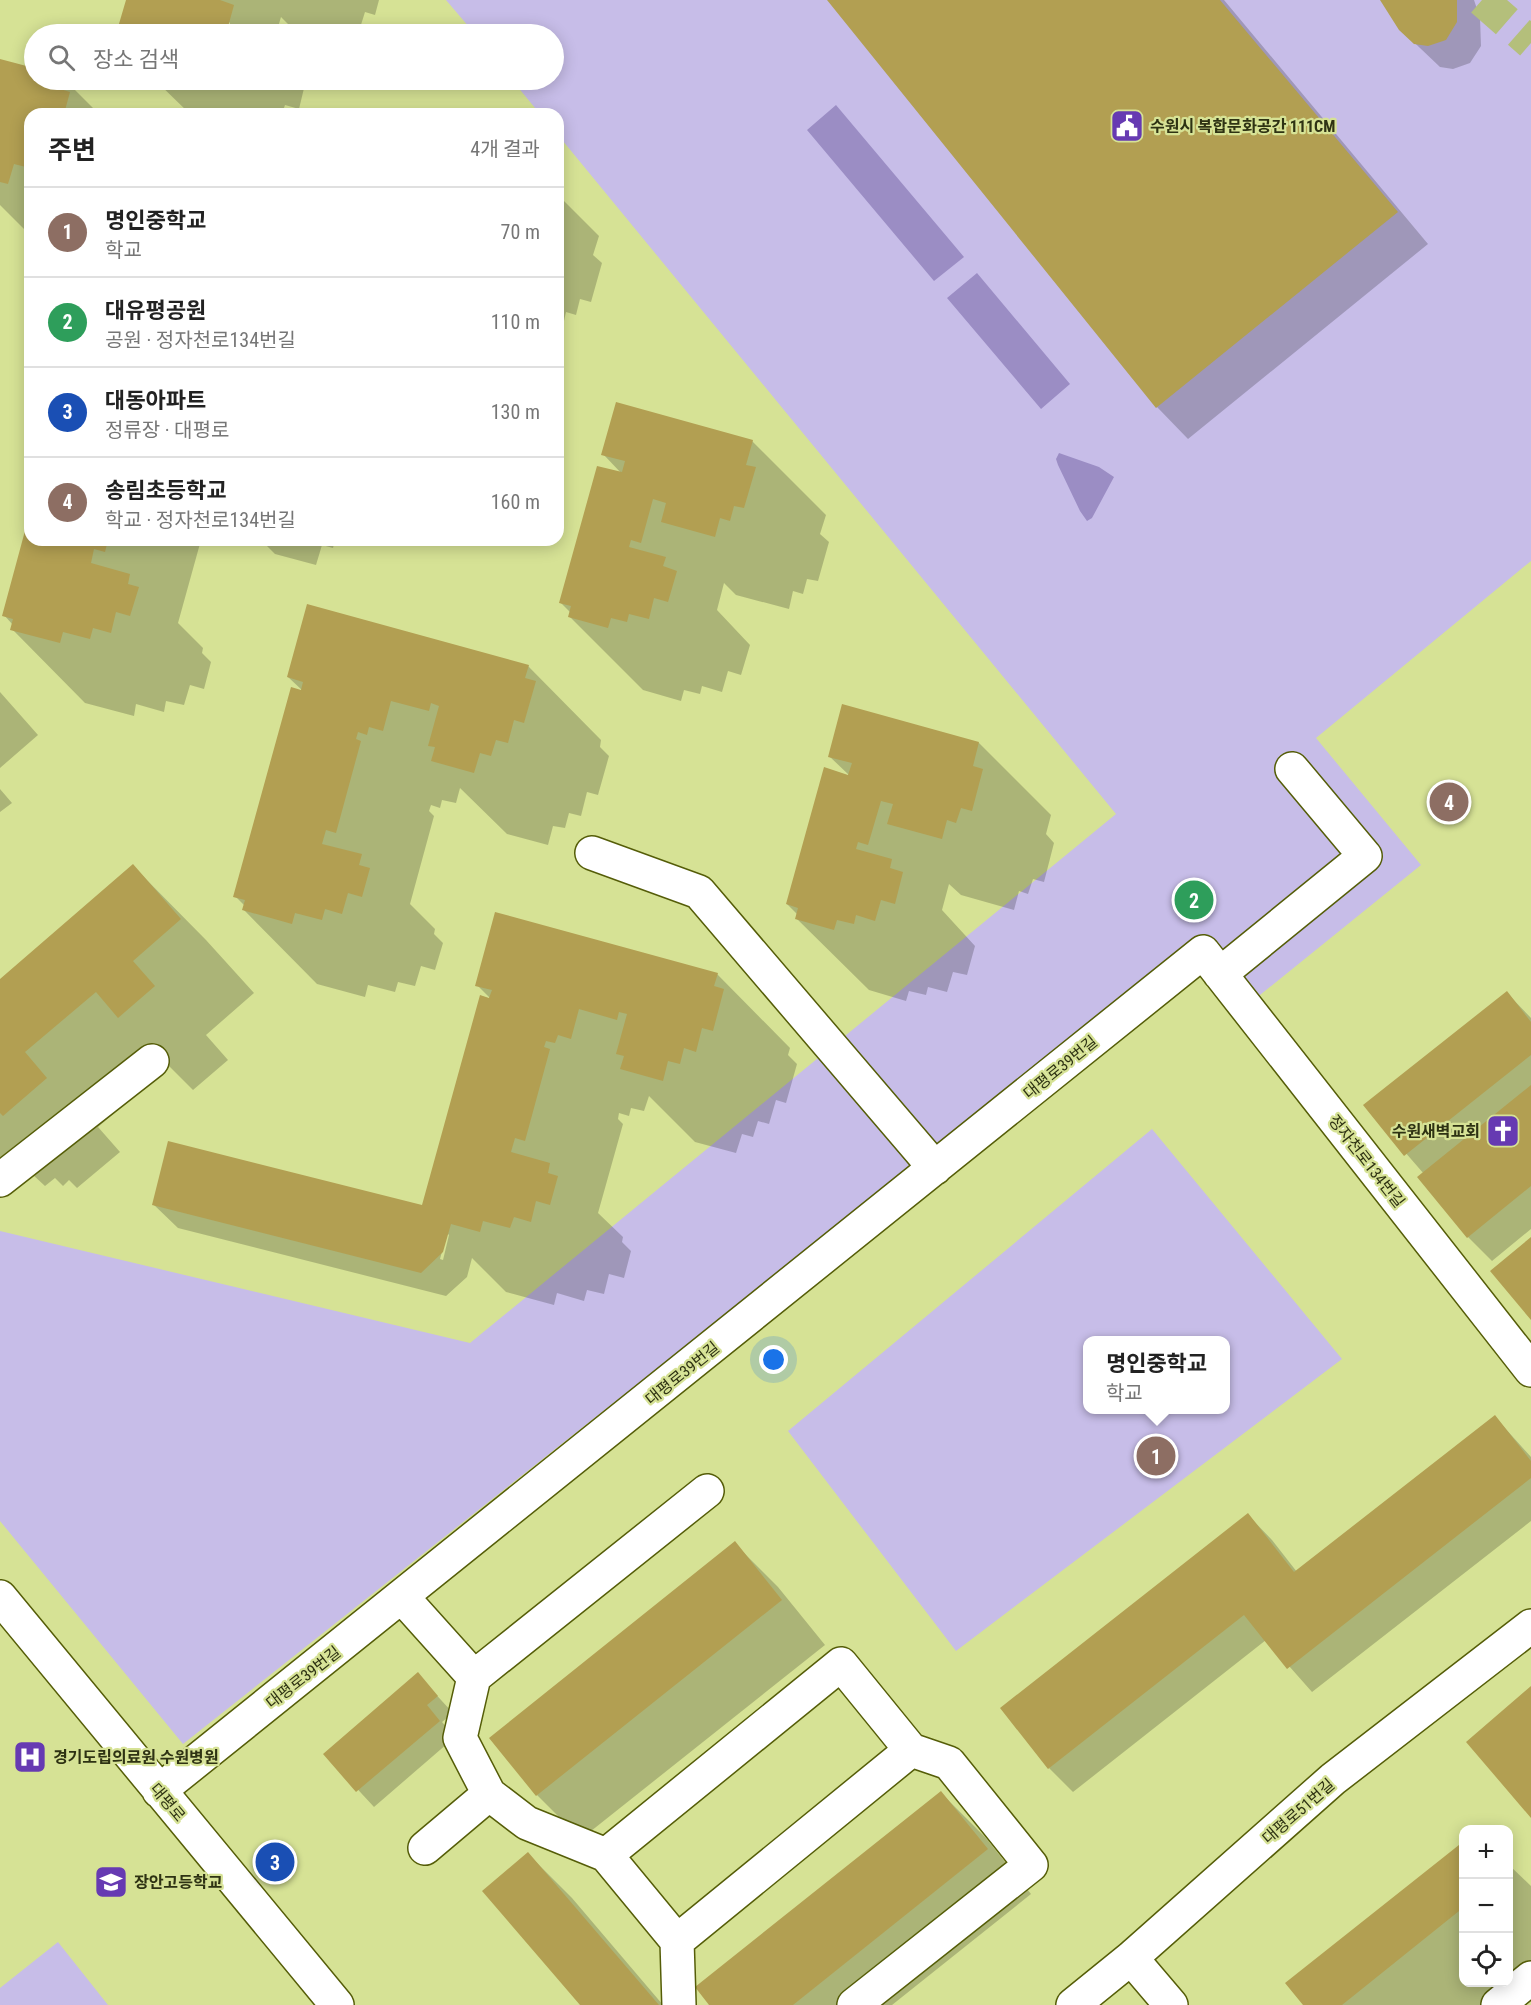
<!DOCTYPE html>
<html lang="ko">
<meta charset="utf-8">
<style>
:root{--surface:#fff;--page:#f6f6f6;--text:#222;--muted:#767676;--line:#e0e0e0;--accent:#0f766e}
body{margin:0;font-family:"Roboto Condensed","Noto Sans KR",sans-serif;background:var(--page);color:var(--text)}
.controls{position:absolute;right:18px;bottom:18px;display:grid;overflow:hidden;border-radius:12px;box-shadow:0 3px 15px #0003}
.controls button{width:54px;height:54px;display:grid;place-items:center;padding:0;border:0;border-bottom:2px solid var(--line);background:var(--surface);color:var(--text);font:30px sans-serif}
.you{position:absolute;left:774px;top:1360px;width:21px;height:21px;margin:-15px;border:4px solid #fff;border-radius:50%;background:#1a73e8;box-shadow:0 0 0 9px #1a73e833}
.badge{display:grid;place-items:center;width:39px;height:39px;border-radius:50%;background:var(--accent);color:#fff;font-size:20px;font-weight:700}
.pin{position:absolute;translate:-50% -50%;border:3px solid #fff;box-shadow:0 2px 6px #0006}
.popup{position:absolute;left:1083px;top:1336px;width:147px;height:78px;box-sizing:border-box;display:grid;place-content:center;border-radius:12px;background:var(--surface);filter:drop-shadow(0 2px 4px #0005);font-size:20px;white-space:nowrap;color:var(--muted)}
.popup b{font-size:22px;color:var(--text)}
.popup::after{content:'';position:absolute;left:50%;top:100%;margin-left:-12px;border:12px solid transparent;border-top-color:var(--surface)}
.list{margin:0;padding:0;list-style:none}
h2{display:flex;justify-content:space-between;align-items:center;height:78px;margin:0;padding:0 24px;font-size:26px}
h2 small{font-size:20px;font-weight:400;color:var(--muted)}
.list li{display:grid;grid-template-columns:39px 1fr auto;gap:18px;align-items:center;box-sizing:border-box;height:90px;padding:0 24px;border-top:2px solid var(--line)}
.list b{display:block;font-size:22px;white-space:nowrap}
.list p{margin:0;font-size:20px;white-space:nowrap;color:var(--muted)}
.list em{font-size:20px;font-style:normal;color:var(--muted)}
.icon{flex:none;width:33px;height:33px;fill:none;stroke:currentColor;stroke-width:2;stroke-linecap:round;stroke-linejoin:round}
.map{position:relative;flex:none;width:1531px;height:2005px;overflow:hidden}
.search{position:absolute;background:var(--surface);box-shadow:0 3px 15px #0003;left:24px;top:24px;width:540px;height:66px;display:flex;align-items:center;gap:15px;box-sizing:border-box;padding:0 21px;border-radius:33px;color:var(--muted);font-size:22px}
.panel{position:absolute;background:var(--surface);box-shadow:0 3px 15px #0003;left:24px;top:108px;width:540px;height:438px;border-radius:18px}
.map>svg:first-child{display:block}
</style>
<div class="map">
<svg width="1531" height="2005" viewBox="0 0 1531 2005">
<rect width="100%" height="100%" fill="#d6e295"/>
<path fill="#c7bde8" fill-rule="evenodd" d="M446,0h1085v561l-215,177 105,127 -166,134 -52,-63 -1020,808 -183,-223v-290l470,112 646,-529 -558,-679v-21h-18l-28,-34h42v-46h-79z
M1152,1129l190,230 -386,292 -168,-220zM1087,1340h138v70h-138z
M58,1942l50,63h-108v-17z"/>
<path fill="#9b8dc4" d="M836,105l128,152 -30,24 -127,-151z
M977,273l93,111 -29,25 -94,-111z
M1059,453l40,14 15,10 -22,41 -5,3 -7,-10 -22,-46 -2,-6z"/>
<path fill="#0003" fill-rule="evenodd" d="M128,0h251l-4,15 -10,-3 -5,16 -9,-3 -3,9h-34l-21,-5 -12,-12 -5,17h-49l3,-11 -2,-2 -4,13h-106z
M829,0h395l204,244 -240,195 -31,-32z
M1381,0h93l6,18 1,28 -11,17 -17,6 -13,-2 -40,-38z
M0,61l34,9v10h31l34,34h-69v121l-30,-30z
M155,80h151l-7,29 -14,-4 -3,9h-92z
M558,195l41,41 -6,19 9,8 -11,39 -11,-3 -4,16 -10,-3 -4,18 -4,-1z
M752,441l74,74 -6,19 9,8 -11,39 -11,-2 -4,15 -10,-3 -4,18 -53,-14 -12,-12 -7,27 33,35 -9,30 -13,-4 -6,21 -20,-6 -2,8 -16,-4 -3,11 -38,-11 -74,-74 2,-3 -11,-11 62,-128 -19,-20z
M30,520v20h171l-23,83 25,25 -1,5 9,9 -7,27 -14,-4 -6,20 -18,-4 -2,11 -28,-8 -2,12 -49,-13 -73,-74 1,-4 -9,-10z
M261,540h74l-2,8 -11,-3 -6,20 -41,-11z
M528,666l73,74 -1,7 9,9 -11,39 -11,-3 -6,24 -12,-3 -4,15 -12,-2 -5,19 -41,-11 -47,-46 -4,15 -14,-3 -2,8 -9,-3 -2,6 5,5 -24,88 25,25 -1,5 9,9 -8,27 -14,-4 -6,20 -17,-4 -3,10 -27,-7 -3,12 -48,-13 -73,-74 1,-4 -10,-10 69,-204 -16,-15z
M0,692l38,43 -38,33z
M979,743l72,72 -5,19 8,9 -10,39 -11,-3 -5,15 -9,-3 -5,19 -53,-15 -12,-11 -7,26 33,36 -8,29 -14,-3 -6,20 -19,-5 -2,8 -17,-4 -3,10 -37,-11 -73,-72 1,-4 -10,-10 63,-128 -21,-20z
M0,789l12,14 -12,9z
M133,866l73,74 48,53 -48,42 22,25 -35,30 -24,-24 -71,61 22,25 -43,36 -8,-8 -6,6 -8,-8 -10,8 -13,-12 -8,7 -24,-24v-176z
M717,974l73,74 -2,7 9,9 -11,39 -10,-3 -7,24 -11,-3 -5,16 -11,-3 -6,19 -41,-11 -46,-46 -5,15 -13,-3 -2,8 -10,-3 -1,6 5,5 -25,89 25,24 -1,5 9,9 -7,27 -15,-4 -5,20 -17,-4 -3,11 -27,-8 -3,12 -48,-13 -34,-34 -5,19 -21,19 -268,-68 -25,-24 274,5 65,-209 -15,-15zM447,1233l2,2 -6,25 -3,-1z
M1507,993l24,25v211l-39,32 -24,-24 -44,-63 -59,-68z
M1495,1417l36,40v64l-219,171 -46,-52 -193,152 -24,-24 199,-253 24,25 25,32z
M734,1543l44,44 47,58 -244,194 -44,-44z
M418,1675l35,38 -11,9 13,15 -81,70 -49,-53z
M941,1793l44,44 46,57 -139,111h-181z
M1464,1843v139h44v-118l23,22v97l-27,22h-199z
M528,1854l44,44 91,107h-81z"/>
<path fill="#b29f52" d="M126,0h94l14,5 -8,29 -14,-2 -1,2h-95z
M827,0h393l178,212 -242,196z
M1380,0h77v22l-11,18 -18,6 -14,-2 -15,-14z
M0,59l34,9v12h29l-3,9 10,3 -6,22h-34v37l-4,16 -12,-3 -6,20 -8,-2z
M616,402l137,38 -7,25 10,2 -12,41 -10,-2 -4,15 -10,-3 -5,19 -54,-15 5,-19 -13,-4 -12,44 -10,-3 -2,7 37,10 -3,9 14,5 -9,31 -14,-4 -5,21 -20,-5 -2,8 -16,-4 -3,10 -40,-11 3,-11 -12,-3 38,-137 25,6 3,-11 -24,-6z
M29,516l1,24h78l-3,12 -11,-3 -3,14 39,11 -2,10 11,3 -9,29 -14,-4 -5,21 -18,-5 -3,11 -27,-7 -3,11 -50,-13 3,-11 -11,-3z
M307,604l222,61 -4,13 11,3 -12,42 -10,-3 -6,23 -12,-3 -5,16 -11,-3 -6,20 -43,-12 4,-14 -7,-1 11,-40 -8,-3 -2,8 -38,-10 -8,30 -14,-4 -2,8 -9,-3 -2,7 5,2 -25,92 -10,-3 -4,14 40,10 -3,11 11,3 -8,29 -14,-4 -6,21 -17,-5 -3,11 -27,-7 -3,11 -50,-14 3,-10 -12,-3 58,-210 10,3 2,-8 -16,-5z
M842,704l137,38 -6,24 10,3 -11,42 -11,-3 -5,15 -9,-3 -5,19 -55,-15 6,-20 -12,-3 -13,44 -10,-3 -2,7 36,10 -2,9 13,4 -8,32 -14,-4 -6,21 -19,-6 -2,9 -17,-4 -3,10 -39,-11 3,-11 -12,-4 38,-137 24,8 4,-12 -24,-6z
M133,864l48,55 -48,42 22,25 -37,32 -22,-26 -71,60 22,26 -44,38 -3,-3v-134z
M495,912l223,61 -4,13 10,3 -11,42 -11,-3 -6,24 -12,-4 -4,16 -12,-3 -5,20 -43,-12 4,-13 -8,-2 11,-40 -8,-2 -2,8 -38,-11 -8,30 -13,-4 -3,8 -9,-2 -2,6 6,2 -25,92 -10,-3 -4,14 39,11 -2,10 10,3 -8,29 -14,-4 -5,21 -17,-5 -4,11 -27,-7 -3,11 -29,-8 -8,28 -22,21 -269,-68 16,-64 254,64 58,-210 9,3 3,-8 -17,-4z
M1507,991l24,31v33l-127,101 -41,-51z
M1531,1085v101l-64,52 -50,-61z
M1531,1237v83l-41,-49z
M1495,1415l36,46v17l-244,191 -43,-54 -196,154 -48,-61 248,-195 46,59z
M735,1541l47,59 -246,196 -47,-58z
M418,1672l20,24 -11,9 13,16 -84,71 -33,-38z
M1531,1686v132l-65,-76z
M941,1791l47,58 -195,156h-84l-14,-18z
M1464,1841v66l-122,98h-39l-18,-22z
M528,1852l131,153h-79l-98,-114z"/>
<g fill="none" stroke-linecap="round" stroke-linejoin="round">
<path stroke="#b4bf7b" stroke-width="33" stroke-dasharray="33 16" stroke-linecap="butt" d="M1482,0l49,43"/>
<g stroke="#555d08" stroke-width="36">
<path id="minor" d="M592,853l107,39 236,276
M1220,974l145,-118 -73,-87
M0,1180l152,-119
M0,1597l337,408
M403,1598l71,79
M159,1791l1044,-839 328,418
M425,1848l64,-54
M606,1855l-79,-32 -38,-29 -29,-56 14,-61 233,-186
M677,1941l2,64
M1131,1958l40,47
M854,2005l177,-140 -82,-102 -38,-13 -70,-86 -235,191 71,86 234,-191
M1073,2005l58,-47 202,-179 198,-153
M1498,2005l33,-27"/>
</g>
<use href="#minor" stroke="#fff" stroke-width="33"/>
</g>
<defs>
<g id="civic-square" transform="scale(1.725)"><rect x="-9" y="-9" width="18" height="18" rx="4" fill="#663ab2" stroke="#d6e295"/><path d="M-.6-6.5H3V-4.5H.6V-3L4-1V1h2V6H-6V1h2V-1L-.6-3ZM-1.2 2.5V6h2.4V2.5Z" fill="#fff"/></g>
<g id="church-square" transform="scale(1.725)"><rect x="-9" y="-9" width="18" height="18" rx="4" fill="#663ab2" stroke="#d6e295"/><path d="M-1.2-6h2.4v3.5h3.3v2.4h-3.3V6h-2.4V-.1h-3.3v-2.4h3.3Z" fill="#fff"/></g>
<g id="hospital-square" transform="scale(1.725)"><rect x="-9" y="-9" width="18" height="18" rx="4" fill="#663ab2" stroke="#d6e295"/><path d="M-5-5h3v3.5h4V-5h3V5h-3V1.5h-4V5h-3Z" fill="#fff"/></g>
<g id="school-square" transform="scale(1.725)"><rect x="-9" y="-9" width="18" height="18" rx="4" fill="#663ab2" stroke="#d6e295"/><path d="M0-5L7-2L0 1L-7-2ZM-4 1L0 2.5L4 1V4Q0 6-4 4Z" fill="#fff"/></g>
</defs>
<g fill-rule="evenodd">
<use href="#civic-square" x="1127" y="126"/>
<use href="#church-square" x="1503" y="1131"/>
<use href="#hospital-square" x="30" y="1757"/>
<use href="#school-square" x="111" y="1882"/>
</g>
<g text-anchor="middle" stroke-width="4.5" stroke-linejoin="round" paint-order="stroke">
<g font-size="16" font-weight="bold" fill="#2e3213" stroke="#d6e295" text-anchor="start">
<text x="1150" y="132">수원시 복합문화공간 111CM</text>
<text x="1480" y="1137" text-anchor="end">수원새벽교회</text>
<text x="53" y="1763">경기도립의료원 수원병원</text>
<text x="134" y="1888">장안고등학교</text>
</g>
<g font-size="16" fill="#2e3213" stroke="#d6e295">
<text transform="translate(1060 1067) rotate(-39)" y="6">대평로39번길</text>
<text transform="translate(1367 1161) rotate(52)" y="6">정자천로134번길</text>
<text transform="translate(682 1373) rotate(-39)" y="6">대평로39번길</text>
<text transform="translate(303 1677) rotate(-38)" y="6">대평로39번길</text>
<text transform="translate(168 1802) rotate(50)" y="6">대평로</text>
<text transform="translate(1298 1811) rotate(-41)" y="6">대평로51번길</text>
</g>
</g>
</svg>
<div class="controls">
<button>+</button>
<button>−</button>
<button><svg class="icon" aria-label="locate" viewBox="0 0 24 24"><circle cx="12" cy="12" r="6"/><path d="M12 2v4M12 18v4M2 12h4M18 12h4"/></svg></button>
</div>
<div class="you"></div>
<div class="pin badge" style="left:1156px;top:1456px;background:#8d6e63">1</div>
<div class="popup"><b>명인중학교</b>학교</div>
<div class="pin badge" style="left:1194px;top:900px;background:#2e9e5b">2</div>
<div class="pin badge" style="left:275px;top:1862px;background:#1a4fb4">3</div>
<div class="pin badge" style="left:1449px;top:802px;background:#8d6e63">4</div>
<div class="search"><svg class="icon" aria-label="search" viewBox="0 0 24 24"><circle cx="10" cy="10" r="6"/><path d="M15 15l6 6"/></svg>장소 검색</div>
<section class="panel">
<h2>주변<small>4개 결과</small></h2>
<ul class="list">
<li><span class="badge" style="background:#8d6e63">1</span><div><b>명인중학교</b><p>학교</p></div><em>70 m</em></li>
<li><span class="badge" style="background:#2e9e5b">2</span><div><b>대유평공원</b><p>공원 · 정자천로134번길</p></div><em>110 m</em></li>
<li><span class="badge" style="background:#1a4fb4">3</span><div><b>대동아파트</b><p>정류장 · 대평로</p></div><em>130 m</em></li>
<li><span class="badge" style="background:#8d6e63">4</span><div><b>송림초등학교</b><p>학교 · 정자천로134번길</p></div><em>160 m</em></li>
</ul>
</section>
</div>
